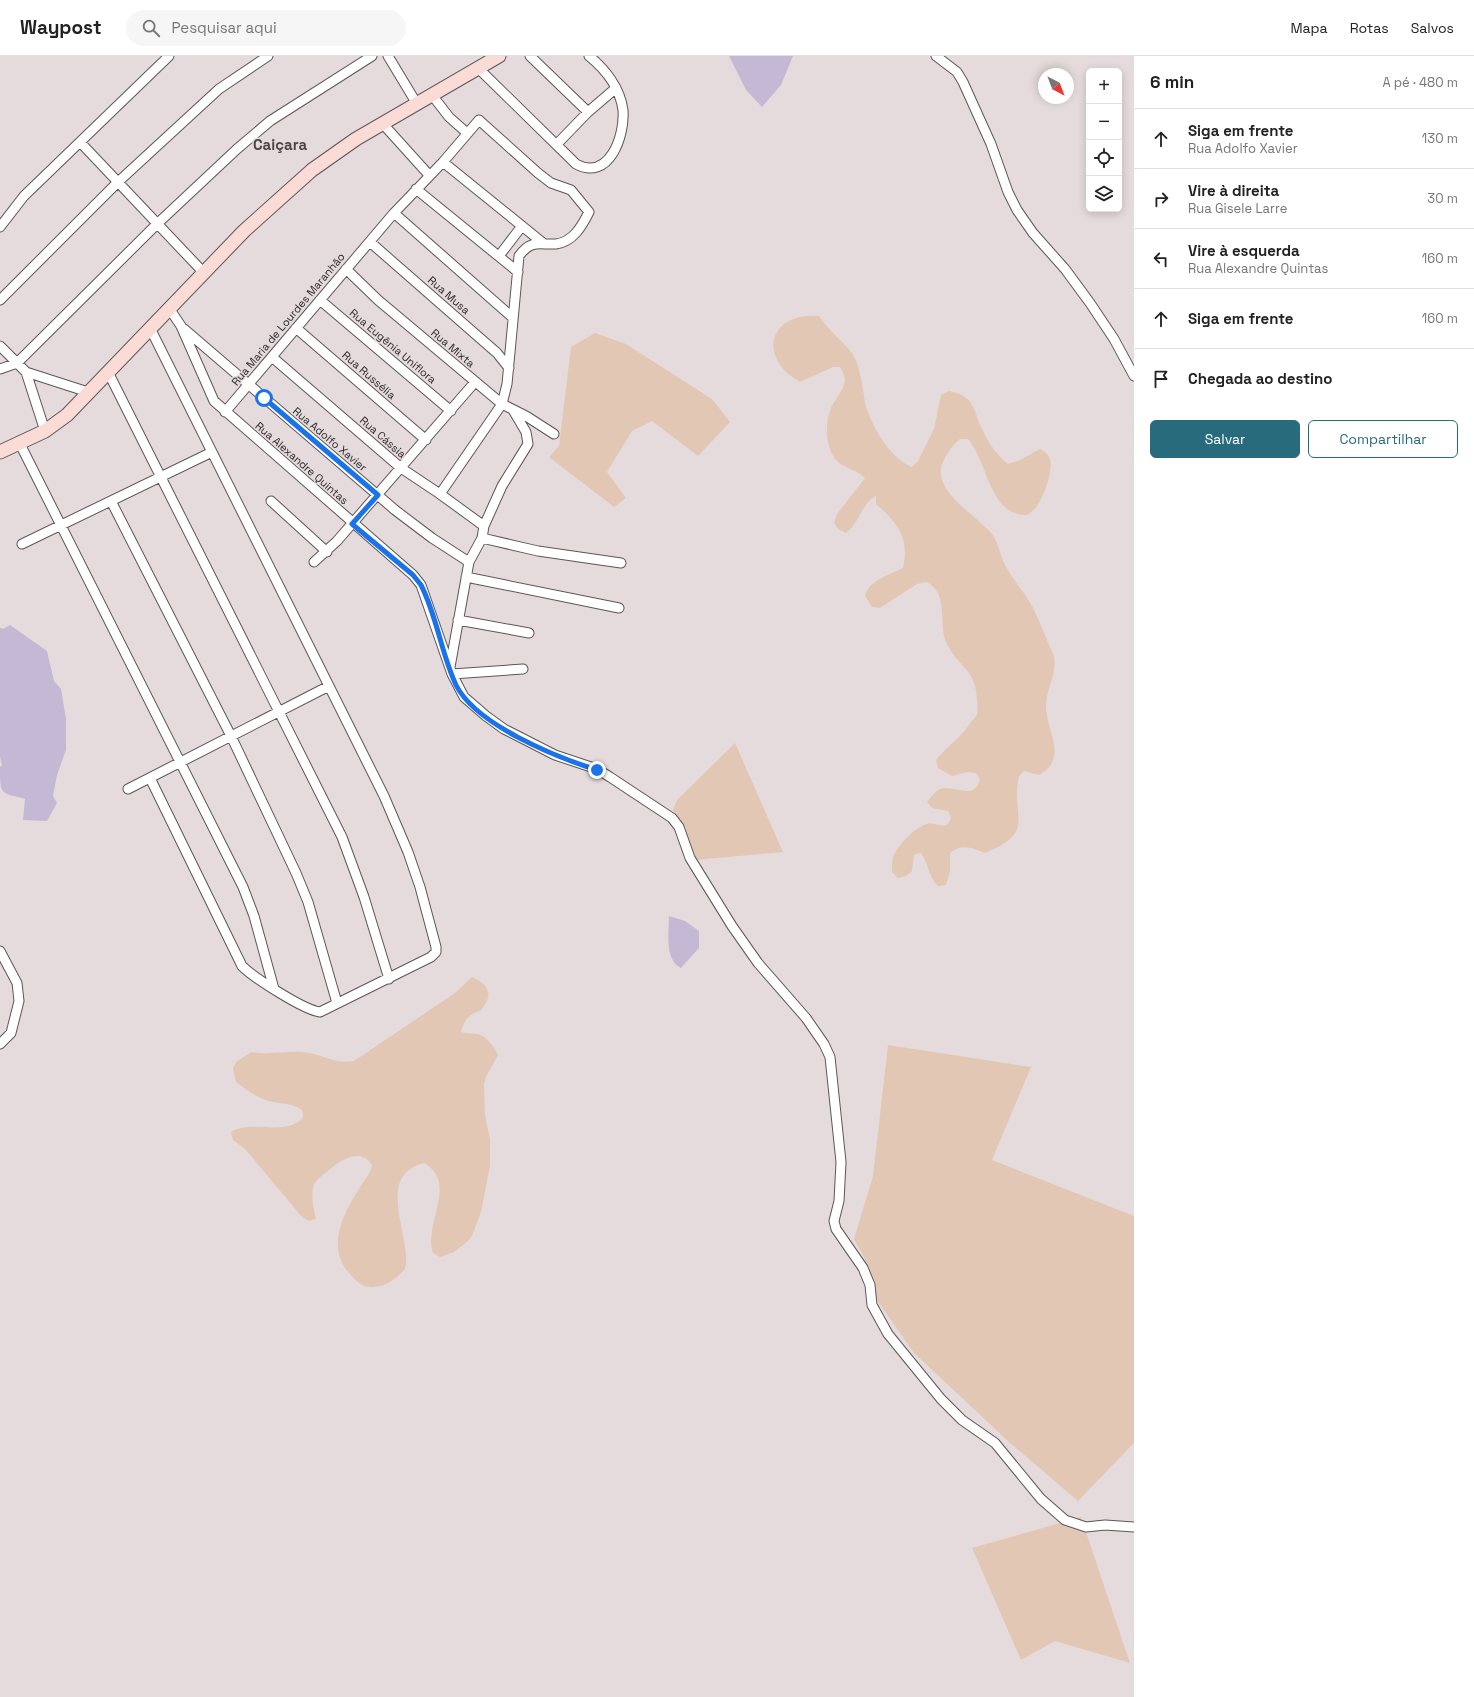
<!DOCTYPE html>
<html lang="pt">
<meta charset="utf-8">
<style>
:root{--surface:#fff;--page:#f6f6f6;--text:#222;--muted:#767676;--line:#e0e0e0;--accent:#276b7c}
body{margin:0;font-family:"Space Grotesk",sans-serif;background:var(--page);color:var(--text)}
.controls{position:absolute;right:12px;top:12px;display:grid;overflow:hidden;border-radius:6px;box-shadow:0 2px 10px #0003}
.controls button{width:36px;height:36px;display:grid;place-items:center;padding:0;border:0;border-bottom:1px solid var(--line);background:var(--surface);color:var(--text);font:20px sans-serif}
.compass{position:absolute;left:1038px;top:12px;width:36px;height:36px;border-radius:50%;background:var(--surface);box-shadow:0 2px 10px #0003;rotate:138deg}
.stop{position:absolute;width:12px;height:12px;margin:-9px;border:3px solid #1a73e8;border-radius:50%;background:#fff}
.stop.end{background:#1a73e8;border-color:#fff;box-shadow:0 1px 4px #0008}
.list{margin:0;padding:0;list-style:none}
h2{display:flex;justify-content:space-between;align-items:center;height:52px;margin:0;padding:0 16px;font-size:17px}
h2 small{font-size:13px;font-weight:400;color:var(--muted)}
.list li{display:grid;grid-template-columns:26px 1fr auto;gap:12px;align-items:center;box-sizing:border-box;height:60px;padding:0 16px;border-top:1px solid var(--line)}
.list b{display:block;font-size:15px;white-space:nowrap}
.list p{margin:0;font-size:13px;white-space:nowrap;color:var(--muted)}
.list em{font-size:13px;font-style:normal;color:var(--muted)}
.actions{display:flex;gap:8px;padding:12px 16px}
.actions a{flex:1;padding:9px 0;border:1px solid var(--accent);border-radius:6px;text-align:center;font-size:14px;color:var(--accent)}
.actions .main{background:var(--accent);color:#fff}
.icon{flex:none;width:22px;height:22px;fill:none;stroke:currentColor;stroke-width:2;stroke-linecap:round;stroke-linejoin:round}
.map{position:relative;flex:none;width:1134px;height:1641px;overflow:hidden}
header{display:flex;align-items:center;gap:24px;box-sizing:border-box;height:56px;padding:0 20px;background:var(--surface);border-bottom:1px solid var(--line)}
header strong{font-size:19px}
nav{display:flex;gap:22px;margin-inline-start:auto;font-size:14px}
.search{width:280px;height:36px;background:var(--page);display:flex;align-items:center;gap:10px;box-sizing:border-box;padding:0 14px;border-radius:22px;color:var(--muted);font-size:15px}
main{display:flex}
aside{flex:1;background:var(--surface)}
.map>svg:first-child{display:block}
</style>
<header>
<strong>Waypost</strong>
<div class="search"><svg class="icon" aria-label="search" viewBox="0 0 24 24"><circle cx="10" cy="10" r="6"/><path d="M15 15l6 6"/></svg>Pesquisar aqui</div>
<nav><a>Mapa</a><a>Rotas</a><a>Salvos</a></nav>
</header>
<main>
<div class="map">
<svg width="1134" height="1641" viewBox="0 0 1134 1641">
<rect width="100%" height="100%" fill="#e5dbdd"/>
<path fill="#e2c8b4" d="M819,260c9,14 23,24 33,37 10,15 10,37 14,54 7,21 24,51 46,60l6,-6 16,-32 7,-34 8,-4c27,5 24,20 34,40 6,13 14,24 25,33l10,-3 22,-12c5,3 9,5 10,11 4,12 -11,55 -25,55 -36,-1 -38,-55 -57,-76h-8c-9,7 -21,24 -19,36 2,22 38,43 51,59 7,10 8,21 13,31 7,14 19,26 27,41 8,15 14,33 22,50 3,19 -7,31 -8,49 -1,23 24,54 -7,70l-15,-4 -5,5c-9,40 19,56 -34,77 -13,-5 -23,-10 -35,0v18l-4,14 -8,1c-10,-9 -9,-22 -17,-33l-7,2 -2,16 -6,5 -8,2 -6,-6c0,-5 0,-10 1,-15 5,-12 22,-30 34,-33 7,-2 12,3 20,1l4,-7 -3,-7 -16,-3 -5,-6c4,-5 8,-11 13,-13 15,-5 34,13 40,-10l-4,-6 -9,-1 -15,4 -14,-8 -2,-8c11,-14 26,-23 35,-38 1,-2 4,-4 6,-7 1,-4 0,-11 0,-15 -1,-32 -20,-33 -31,-58 -8,-19 3,-50 -20,-60l-9,2 -37,24 -8,-1 -7,-11c4,-16 24,-21 38,-28 7,-31 -6,-45 -27,-64v-8c-15,8 -17,28 -30,37l-8,-4 -4,-6 3,-9 28,-36c-10,-10 -24,-9 -32,-22 -7,-12 -8,-32 -3,-45 5,-17 23,-24 10,-44h-7l-33,15c-43,-24 -32,-70 19,-66z
M595,277l31,11 86,55 18,23 -32,34 -46,-35 -20,10 -25,41 19,26 -12,9 -65,-50 10,-11 12,-99z
M735,687l48,109 -87,8 -23,-50 4,-10z
M472,921c18,8 22,19 8,34 -12,3 -16,10 -19,21 6,2 11,1 16,2 10,2 17,13 21,21l-12,22 -2,7 1,31 5,24v27l-9,46 -9,24 -5,6 -13,10 -14,5 -7,-4c-10,-30 26,-70 -9,-90 -51,13 -11,75 -19,106 -9,9 -17,17 -31,18 -12,1 -18,-6 -25,-14 -23,-26 -6,-59 10,-84 5,-9 11,-14 13,-24 -12,-19 -33,-4 -45,7 -6,4 -13,9 -14,16 -2,10 1,21 3,31l-7,2 -7,-4 -57,-68 -12,-9 -2,-8c23,-13 52,5 72,-14l-1,-8c-12,-9 -26,-5 -39,-11 -10,-4 -19,-11 -27,-17l-3,-14 3,-6 15,-10c17,3 34,-1 51,0 18,1 34,13 52,9l101,-68z
M888,989l143,22 -39,93 142,56v227l-56,58 -68,-58 -96,-90 -37,-53 -13,-43 -10,-18 19,-63z
M1081,1461l49,146 -75,-22 -34,19 -49,-112z"/>
<path fill="#c5b8d5" d="M729,0h64l-12,29 -19,22 -16,-17z
M10,569l37,26 7,30 7,8 5,30v31l-9,25 -4,21 4,7 -10,18 -24,-1 2,-21c-25,-7 -25,-3 -25,-32l2,-2 -2,-8v-129l3,1z
M669,860l16,5 14,10v17l-18,20c-17,-8 -12,-36 -12,-52z"/>
<g fill="none" stroke-linecap="round" stroke-linejoin="round">
<g stroke="#5d5557" stroke-width="11">
<path id="minor" d="M388,0l29,48
M530,0l58,56
M936,0l21,16 6,10 28,62 17,48 9,18 16,23 32,36 25,34 24,36 20,37
M478,12l98,96c33,18 49,-28 47,-54 -3,-22 -18,-41 -34,-54
M432,39l17,22 18,16
M383,68l46,51
M80,86l124,131
M557,88l31,-32 28,-24
M443,106l100,81
M416,133l102,83
M394,157l119,105
M0,171l24,-31 145,-140
M370,186l127,111 12,15
M499,200l23,-30
M346,213l32,31 124,104 24,12 28,18
M0,244l118,-118 101,-93 49,-33
M320,244l131,111
M169,252l12,18 33,75 199,174 8,10 31,89 12,23 22,19 18,13 51,26 42,14 13,8 62,41 7,9 11,31 42,68 26,37 48,55 18,26 6,13 11,105 -2,39 -5,20 2,8 27,39 7,17 2,20 16,29 53,65 21,21 33,23 46,56 24,21 21,7 19,-2 29,2
M150,272l234,468 24,56 12,35 16,60v5l-5,5 -111,55c-16,-2 -66,-34 -78,-46l-92,-188
M296,272l130,112
M184,273l211,181 37,28 37,24
M0,290l26,26 62,20
M272,301l129,111 39,26 44,32
M0,313l17,-6 140,-139 80,-75 33,-28 102,-65
M26,316l19,59
M108,316l234,465 22,60 25,82
M225,356l169,-199 49,-51 36,-42 59,53 13,10 20,7 18,22c-7,14 -16,30 -33,32 -17,1 -25,-5 -37,12l-12,128 -5,20 -62,90
M20,388l223,443 11,29 20,73
M111,445l120,235 65,137 12,29 29,101
M271,445l56,51
M482,482l56,13 83,12
M22,488l190,-92
M314,506l23,-21 138,-159
M466,521l153,31
M458,564l71,13
M450,611l19,-105 13,-24 2,-12 18,-40 26,-42 -2,-12 -13,-22
M452,618l71,-5
M128,733l201,-103
M0,895l17,32 2,18 -8,32 -11,11"/>
</g>
<g stroke="#5d5557" stroke-width="15">
<path id="secondary" d="M0,396l45,-21 22,-16 177,-184 68,-61 44,-31 143,-83"/>
</g>
<use href="#minor" stroke="#fff" stroke-width="9"/>
<use href="#secondary" stroke="#fbdbd5" stroke-width="13"/>
</g>
<g fill="none" stroke-linecap="round" stroke-linejoin="round">
<path stroke="#1a73e8" stroke-width="5" d="M264,342l114,97 -26,29 61,51 8,10c16,31 20,68 35,100 20,40 100,72 141,85"/>
</g>
<g text-anchor="middle" stroke-width="3" stroke-linejoin="round" paint-order="stroke">
<g font-size="11" fill="#2a2627" stroke="#e5dbdd">
<text transform="translate(449 239) rotate(41)" y="4">Rua Musa</text>
<text transform="translate(288 263) rotate(-50)" y="4">Rua Maria de Lourdes Maranhão</text>
<text transform="translate(393 290) rotate(40)" y="4">Rua Eugênia Uniflora</text>
<text transform="translate(453 292) rotate(40)" y="4">Rua Mixta</text>
<text transform="translate(369 319) rotate(41)" y="4">Rua Russélia</text>
<text transform="translate(383 381) rotate(41)" y="4">Rua Cássia</text>
<text transform="translate(330 383) rotate(40)" y="4">Rua Adolfo Xavier</text>
<text transform="translate(302 407) rotate(41)" y="4">Rua Alexandre Quintas</text>
</g>
<g font-size="15" font-weight="bold" fill="#4c4546" stroke="#e5dbdd">
<text x="280" y="94">Caiçara</text>
</g>
</g>
</svg>
<div class="controls">
<button>+</button>
<button>−</button>
<button><svg class="icon" aria-label="locate" viewBox="0 0 24 24"><circle cx="12" cy="12" r="6"/><path d="M12 2v4M12 18v4M2 12h4M18 12h4"/></svg></button>
<button><svg class="icon" aria-label="layers" viewBox="0 0 24 24"><path d="M12 4l9 5-9 5-9-5zM3 14l9 5 9-5"/></svg></button>
</div>
<svg class="compass" viewBox="-18 -18 36 36"><path d="M0-13l5 13h-10z" fill="#e53935"/><path d="M0 13l5-13h-10z" fill="#767676"/></svg>
<div class="stop" style="left:264px;top:342px"></div>
<div class="stop end" style="left:597px;top:714px"></div>
</div>
<aside>
<h2>6 min<small>A pé · 480 m</small></h2>
<ul class="list">
<li><svg class="icon" aria-label="ahead" viewBox="0 0 24 24"><path d="M12 20V5M6 11l6-6 6 6"/></svg><div><b>Siga em frente</b><p>Rua Adolfo Xavier</p></div><em>130 m</em></li>
<li><svg class="icon" aria-label="right" viewBox="0 0 24 24"><path d="M7 20v-9h11M14 6l5 5-5 5"/></svg><div><b>Vire à direita</b><p>Rua Gisele Larre</p></div><em>30 m</em></li>
<li><svg class="icon" aria-label="left" viewBox="0 0 24 24"><path d="M17 20v-9H6M10 6l-5 5 5 5"/></svg><div><b>Vire à esquerda</b><p>Rua Alexandre Quintas</p></div><em>160 m</em></li>
<li><svg class="icon" aria-label="ahead" viewBox="0 0 24 24"><path d="M12 20V5M6 11l6-6 6 6"/></svg><div><b>Siga em frente</b></div><em>160 m</em></li>
<li><svg class="icon" aria-label="arrive" viewBox="0 0 24 24"><path d="M6 21V4h12l-3 4 3 4H6"/></svg><div><b>Chegada ao destino</b></div></li>
</ul>
<div class="actions"><a class="main">Salvar</a><a>Compartilhar</a></div>
</aside>
</main>
